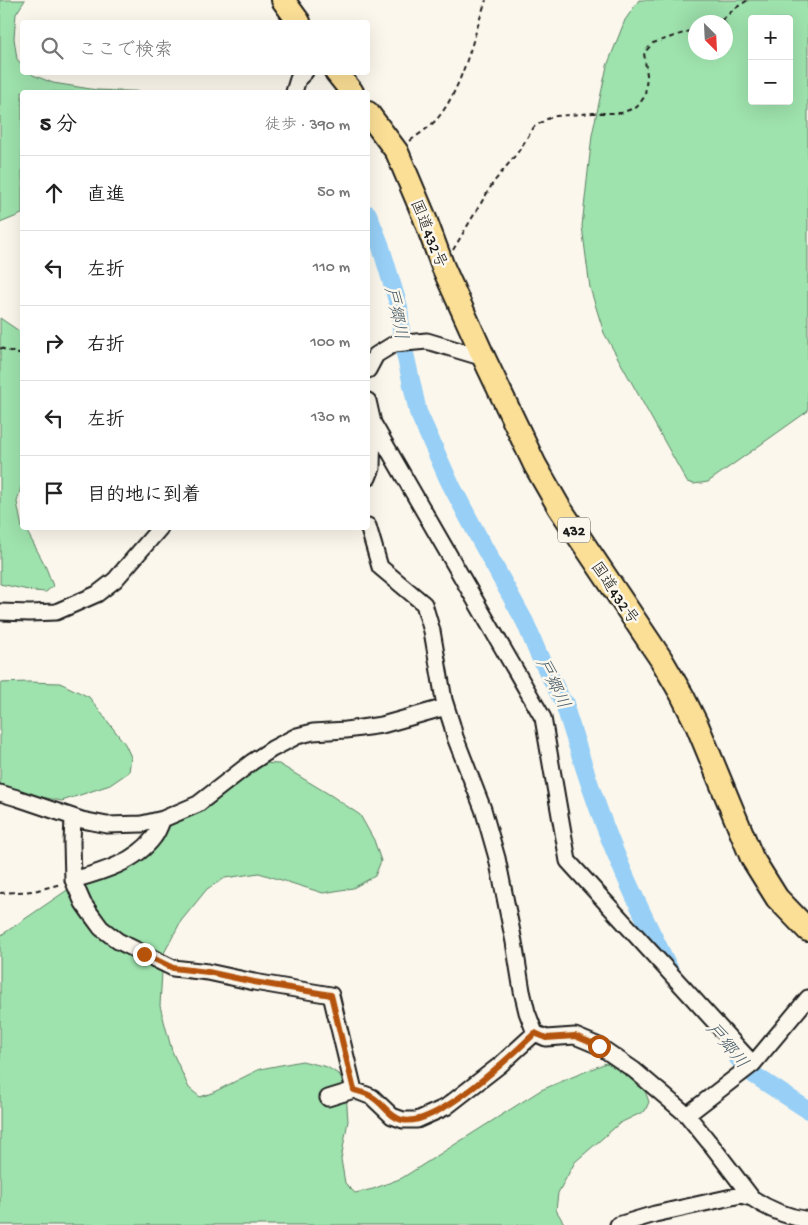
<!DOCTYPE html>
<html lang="ja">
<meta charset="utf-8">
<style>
:root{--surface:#fff;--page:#f6f6f6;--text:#222;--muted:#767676;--line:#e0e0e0}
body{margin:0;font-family:"Gochi Hand","Klee One",sans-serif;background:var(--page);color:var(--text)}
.controls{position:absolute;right:15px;top:15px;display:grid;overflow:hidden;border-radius:5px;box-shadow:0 5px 20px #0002}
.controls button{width:45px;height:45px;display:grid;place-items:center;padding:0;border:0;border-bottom:1px solid var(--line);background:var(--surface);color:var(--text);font:25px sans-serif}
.compass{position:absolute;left:688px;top:15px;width:45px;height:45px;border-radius:50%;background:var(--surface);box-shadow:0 5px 20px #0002;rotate:156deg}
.stop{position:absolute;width:15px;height:15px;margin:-11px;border:4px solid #b45309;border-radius:50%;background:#fff}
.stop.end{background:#b45309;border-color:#fff;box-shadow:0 1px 5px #0008}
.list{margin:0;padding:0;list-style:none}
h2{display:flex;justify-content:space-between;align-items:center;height:65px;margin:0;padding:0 20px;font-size:21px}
h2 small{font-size:16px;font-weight:400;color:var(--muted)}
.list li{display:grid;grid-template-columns:32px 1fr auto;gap:15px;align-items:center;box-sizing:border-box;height:75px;padding:0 20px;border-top:1px solid var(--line)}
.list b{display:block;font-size:19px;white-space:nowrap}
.list em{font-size:16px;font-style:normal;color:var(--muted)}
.icon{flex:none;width:28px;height:28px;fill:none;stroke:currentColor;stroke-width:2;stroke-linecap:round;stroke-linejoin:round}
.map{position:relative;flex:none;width:808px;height:1225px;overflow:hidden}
.search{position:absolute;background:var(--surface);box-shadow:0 5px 20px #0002;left:20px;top:20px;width:350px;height:55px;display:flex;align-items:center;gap:12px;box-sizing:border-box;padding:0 18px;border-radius:5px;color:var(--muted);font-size:19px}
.panel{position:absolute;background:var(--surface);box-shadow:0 5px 20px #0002;left:20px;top:90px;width:350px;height:440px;border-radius:5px}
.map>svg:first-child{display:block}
</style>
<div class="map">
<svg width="808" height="1225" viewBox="0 0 808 1225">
<rect width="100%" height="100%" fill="#fbf7ec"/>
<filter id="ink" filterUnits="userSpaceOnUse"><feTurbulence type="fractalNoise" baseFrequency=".02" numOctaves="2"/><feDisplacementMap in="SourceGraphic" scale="10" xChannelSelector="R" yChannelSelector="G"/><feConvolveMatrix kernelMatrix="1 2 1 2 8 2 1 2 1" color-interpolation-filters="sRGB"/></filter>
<g filter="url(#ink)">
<path fill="#9ee2ad" stroke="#5d7f64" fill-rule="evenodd" d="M0,0h25l-9,14 -2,24 3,21 5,6v7l9,1 2,2 20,8 44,7 59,2h-134v122l-22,9z
M639,0h169v411l-100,71 -14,2 -7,-2 -83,-149 -14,-45 -8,-62 10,-91 15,-69 18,-46zM752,19h37v82h-37zM726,22v30h-30v-30z
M0,318l22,15v150l-5,19 5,26h3l20,37 8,21 -7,6 -13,-1 -33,-7z
M28,682l32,1 29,14 36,47 6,13 -2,15 -19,13 -48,16 -62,-12v-106z
M262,763l17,1 53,32 28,19 14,25 7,21 -6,15 -22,12 -30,5 -64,-20 -34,5 -18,11 -26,32 -18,34 -3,51 12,45 17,37 11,9 12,-4 48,-24 42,-8 25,6 13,8 6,17 2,29 -7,38 4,24 10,10 18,-4 29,-11 139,-88 65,-27 18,4 17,12 8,23 -4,9 -25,12 -45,39 -17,31 -2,17 9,15h-565v-289l215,-147z"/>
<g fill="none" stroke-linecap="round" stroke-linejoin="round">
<path stroke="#97cff6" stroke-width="18" d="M368,214l12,30 19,63 3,33 16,72 31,69 30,57 46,84 13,31 25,49 3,2 -1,3c16,51 32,103 53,152 16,39 35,77 54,115
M737,1057l14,16 57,37"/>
<g stroke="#1c1c1c" stroke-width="19">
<path id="minor" d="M294,92l4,-13 7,-7
M368,370l8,-15 18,-11 33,-3 57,17
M368,401l5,22 170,295 25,143 185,203
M368,478l4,-10 1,-44
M368,526l12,41 44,37 8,27 12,69 8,25 3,12 28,72 14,49 17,84 8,49 5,21 8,21 11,5 29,-2 24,10 35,24 53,45 26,32 39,51c17,12 36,19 56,22
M0,612l30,1 26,-1 41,-18 18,-14 45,-52
M0,793l17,5 65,22 25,5 35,-1 21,-5 35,-15 54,-42 20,-13 25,-13 16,-4 33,-2 36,-5 64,-18
M73,817l-1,26 1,37 10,23 7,10 11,15 17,13 55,27 35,4 46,10 77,13 23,95
M73,880c29,-8 63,-18 81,-43 4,-5 6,-12 9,-18
M328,1098l26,-8 18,7 20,19 11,4h14l29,-13 54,-42 35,-32
M687,1115l66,-51 55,-66
M618,1225l37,-11 86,-19 11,3"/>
</g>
<g stroke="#1c1c1c" stroke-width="26">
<path id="highway" d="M283,0l16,22
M336,72l16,20
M368,113l29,39 27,64 19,51 41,91 51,107 24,42 102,152 21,36 15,30 55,133 25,40 31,32"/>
</g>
<path stroke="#1c1c1c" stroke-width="2" stroke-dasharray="5 4" stroke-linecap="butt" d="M713,22l10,-3 11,-10 14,-9
M410,141c9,-7 20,-14 27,-22 26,-31 36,-82 49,-119
M453,250l40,-67 25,-31 16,-25 13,-8 9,-3 37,-3h28l16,-6 8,-11 2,-21 -3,-22 9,-10 43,-14
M0,348l22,7
M0,893l34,-2 27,-7"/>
<use href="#minor" stroke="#fbf7ec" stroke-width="15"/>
<use href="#highway" stroke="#fbdf96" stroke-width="22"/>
</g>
</g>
<g fill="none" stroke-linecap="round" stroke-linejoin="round" filter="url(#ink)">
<path stroke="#b45309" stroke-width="6" d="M144,954l29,14 35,4 46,10 77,13 23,95c6,2 13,3 18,7 11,6 17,20 30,23 34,8 109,-64 133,-87l11,5 29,-2 24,10"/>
</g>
<g text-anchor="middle" stroke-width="5" stroke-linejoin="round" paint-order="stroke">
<rect fill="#fbf7ec" stroke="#5f5e5a" stroke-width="1" x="558" y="517.5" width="32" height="25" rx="4"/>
<g font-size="15" font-weight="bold" fill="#1c1c1c">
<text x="574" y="535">432</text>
</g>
<g font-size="16" fill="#1c1c1c" stroke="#fbf7ec">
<text transform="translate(430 233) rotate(68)" y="6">国道432号</text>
<text transform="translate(616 592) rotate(56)" y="6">国道432号</text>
</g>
<g font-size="18" font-style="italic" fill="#475b68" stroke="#fbf7ec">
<text transform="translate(397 313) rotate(78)" y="6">戸郷川</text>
<text transform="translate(554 683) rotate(64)" y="6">戸郷川</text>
<text transform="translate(728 1045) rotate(50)" y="6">戸郷川</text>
</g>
</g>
</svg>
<div class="controls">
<button>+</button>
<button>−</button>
</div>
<svg class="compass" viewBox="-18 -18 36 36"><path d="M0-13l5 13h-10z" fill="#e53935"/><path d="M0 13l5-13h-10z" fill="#767676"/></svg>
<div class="stop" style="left:599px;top:1046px"></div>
<div class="stop end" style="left:144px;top:954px"></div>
<div class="search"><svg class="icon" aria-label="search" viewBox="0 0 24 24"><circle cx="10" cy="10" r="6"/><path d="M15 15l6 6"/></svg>ここで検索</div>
<section class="panel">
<h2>5 分<small>徒歩 · 390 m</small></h2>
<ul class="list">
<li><svg class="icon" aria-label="ahead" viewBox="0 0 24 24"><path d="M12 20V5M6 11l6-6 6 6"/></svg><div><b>直進</b></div><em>50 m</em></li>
<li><svg class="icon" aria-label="left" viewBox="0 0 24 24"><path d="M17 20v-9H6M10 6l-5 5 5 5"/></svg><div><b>左折</b></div><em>110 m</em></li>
<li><svg class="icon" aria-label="right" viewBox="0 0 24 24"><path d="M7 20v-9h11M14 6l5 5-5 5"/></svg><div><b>右折</b></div><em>100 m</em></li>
<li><svg class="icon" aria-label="left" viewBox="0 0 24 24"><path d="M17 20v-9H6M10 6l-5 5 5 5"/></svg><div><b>左折</b></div><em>130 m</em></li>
<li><svg class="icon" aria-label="arrive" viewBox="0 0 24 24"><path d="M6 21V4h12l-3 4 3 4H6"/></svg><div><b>目的地に到着</b></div></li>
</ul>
</section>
</div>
